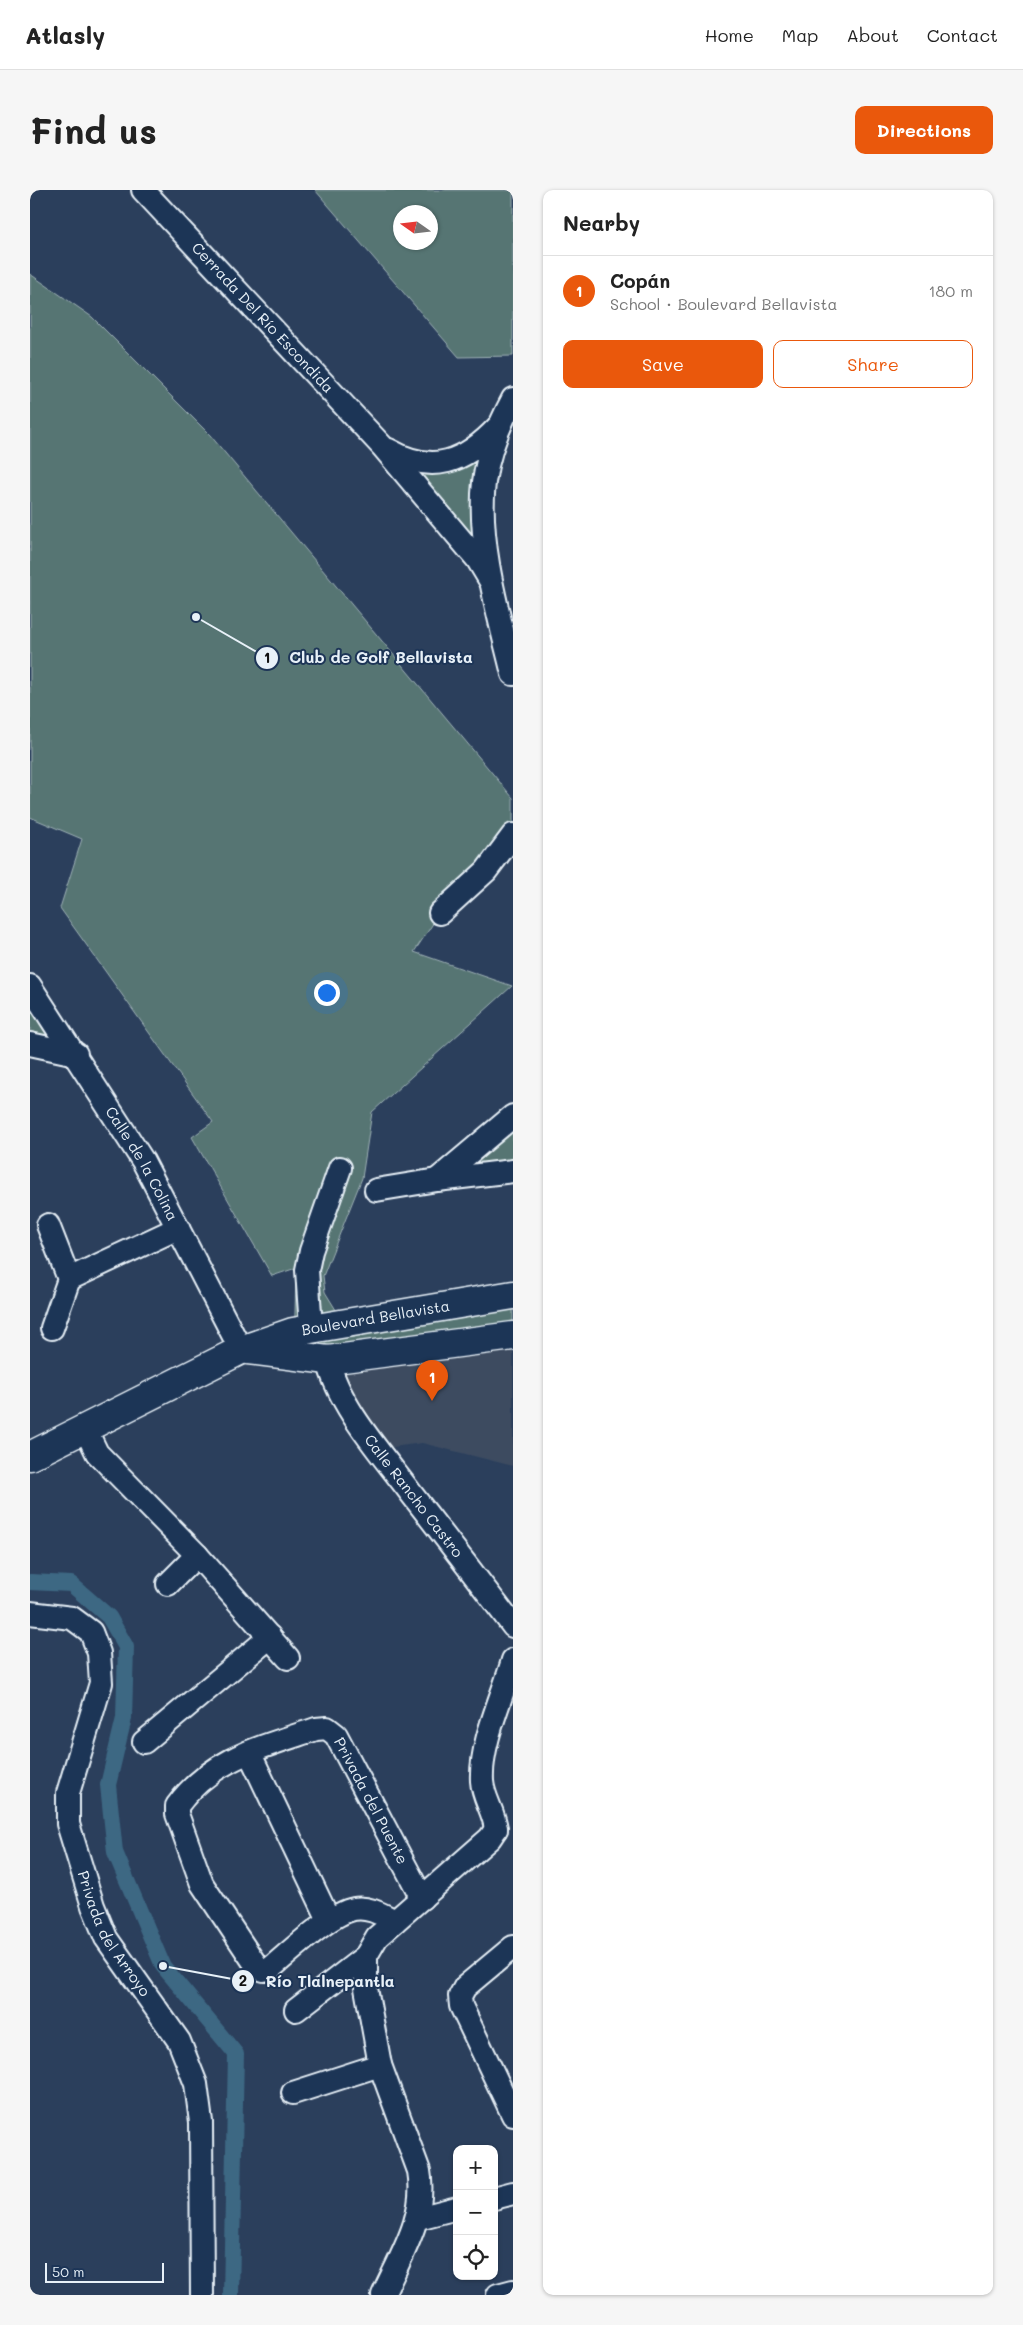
<!DOCTYPE html>
<meta charset="utf-8">
<style>
:root{--surface:#fff;--page:#f6f6f6;--text:#222;--muted:#767676;--line:#e0e0e0;--accent:#ea580c}
body{margin:0;font-family:Mali,sans-serif;background:var(--page);color:var(--text)}
.controls{position:absolute;right:15px;bottom:15px;display:grid;overflow:hidden;border-radius:10px;box-shadow:0 1px 4px #0004}
.controls button{width:45px;height:45px;display:grid;place-items:center;padding:0;border:0;border-bottom:1px solid var(--line);background:var(--surface);color:var(--text);font:25px sans-serif}
.compass{position:absolute;left:363px;top:15px;width:45px;height:45px;border-radius:50%;background:var(--surface);box-shadow:0 1px 4px #0004;rotate:284deg}
.scale{position:absolute;left:15px;bottom:12px;width:119px;box-sizing:border-box;padding-left:5px;border:2px solid #e8f1f8;border-top:0;font-size:14px;line-height:18px;white-space:nowrap;color:#e8f1f8;-webkit-text-stroke:4px #1d3557;paint-order:stroke}
.you{position:absolute;left:296px;top:802px;width:18px;height:18px;margin:-12px;border:4px solid #fff;border-radius:50%;background:#1a73e8;box-shadow:0 0 0 8px #1a73e833}
.badge{display:grid;place-items:center;width:32px;height:32px;border-radius:50%;background:var(--accent);color:#fff;font-size:16px;font-weight:700}
.pin{position:absolute;translate:-50% -41px;filter:drop-shadow(0 1px 2px #0008)}
.pin::after{content:'';position:absolute;top:26px;width:18px;height:15px;background:inherit;clip-path:polygon(0 0,100% 0,50% 100%)}
.list{margin:0;padding:0;list-style:none}
h2{display:flex;justify-content:space-between;align-items:center;height:65px;margin:0;padding:0 20px;font-size:21px}
h2 small{font-size:16px;font-weight:400;color:var(--muted)}
.list li{display:grid;grid-template-columns:32px 1fr auto;gap:15px;align-items:center;box-sizing:border-box;height:70px;padding:0 20px;border-top:1px solid var(--line)}
.list b{display:block;font-size:19px;white-space:nowrap}
.list p{margin:0;font-size:16px;white-space:nowrap;color:var(--muted)}
.list em{font-size:16px;font-style:normal;color:var(--muted)}
.actions{display:flex;gap:10px;padding:15px 20px}
.actions a{flex:1;padding:11px 0;border:1px solid var(--accent);border-radius:10px;text-align:center;font-size:18px;color:var(--accent)}
.actions .main{background:var(--accent);color:#fff}
.icon{flex:none;width:28px;height:28px;fill:none;stroke:currentColor;stroke-width:2;stroke-linecap:round;stroke-linejoin:round}
.map{position:relative;flex:none;width:483px;height:2105px;overflow:hidden;border-radius:10px}
header{display:flex;align-items:center;gap:30px;box-sizing:border-box;height:70px;padding:0 25px;background:var(--surface);border-bottom:1px solid var(--line)}
header strong{font-size:24px}
nav{display:flex;gap:28px;margin-inline-start:auto;font-size:18px}
.intro{display:flex;align-items:center;justify-content:space-between;box-sizing:border-box;height:120px;padding:0 30px}
h1{margin:0;font-size:35px}
.button{padding:12px 22px;border-radius:10px;background:var(--accent);color:#fff;font-size:18px;font-weight:700}
main{display:flex;gap:30px;padding:0 30px}
aside{flex:1;background:var(--surface);border-radius:10px;box-shadow:0 1px 4px #0004}
.map>svg:first-child{display:block}
</style>
<header>
<strong>Atlasly</strong>
<nav><a>Home</a><a>Map</a><a>About</a><a>Contact</a></nav>
</header>
<div class="intro"><h1>Find us</h1><a class="button">Directions</a></div>
<main>
<div class="map">
<svg width="483" height="2105" viewBox="0 0 483 2105">
<rect width="100%" height="100%" fill="#2b3f5c"/>
<filter id="ink" filterUnits="userSpaceOnUse"><feTurbulence type="fractalNoise" baseFrequency=".02" numOctaves="2"/><feDisplacementMap in="SourceGraphic" scale="10" xChannelSelector="R" yChannelSelector="G"/><feConvolveMatrix kernelMatrix="1 2 1 2 8 2 1 2 1" color-interpolation-filters="sRGB"/></filter>
<g filter="url(#ink)">
<path fill="#3c4b61" d="M483,1146v130l-91,-23 -44,6 -50,-89z"/>
<path fill="#567473" stroke="#9fb2b6" fill-rule="evenodd" d="M285,0h198v166l-54,1zM400,22v30h-30v-30z
M0,84l62,43 118,118 303,363v37l-73,78 -26,39 98,34 -140,126 -10,66 -39,98 2,16 19,31 169,-28v41l-219,21 2,-89 -24,8 -80,-139 21,-15 -153,-214 22,-69 -52,-22z
M447,265l9,30 11,97 -104,-126z
M0,796l46,68 -46,-10z
M483,926v55l-76,9z"/>
<g fill="none" stroke-linecap="round" stroke-linejoin="round">
<path stroke="#3d6883" stroke-width="16" d="M0,1392l41,2 38,33 17,30 -2,71 -16,67 7,67 48,114 73,88 -5,241"/>
<g stroke="#e8f1f8" stroke-width="26">
<g id="minor">
<path id="s1" d="M113,0l239,256 96,114 12,20"/>
<path d="M483,209c-14,26 -25,53 -29,83 -7,60 15,134 29,192"/>
<path d="M359,260c44,25 76,12 109,-23"/>
<path d="M410,723l46,-42 27,-36"/>
<path id="s2" d="M0,796l113,175 98,189"/>
<path d="M0,854l46,10"/>
<path d="M407,990l76,-64"/>
<path d="M346,1000l61,-10 76,-9"/>
<path d="M18,1035l21,54 -17,49"/>
<path d="M39,1089l109,-51"/>
<path d="M281,1138l-4,-58 4,-19 29,-83"/>
<path id="s3" d="M298,1170c11,47 53,93 82,132 35,45 69,89 103,134"/>
<path d="M56,1240l11,23 100,102 91,103"/>
<path d="M138,1394l29,-29"/>
<path id="s4" d="M0,1423l42,5 19,14 8,21 2,30 -33,110v31l25,82 13,32 73,103 17,43 5,38 1,173"/>
<path d="M114,1552l126,-105"/>
<path d="M219,1562l80,168"/>
<path d="M466,1639c-2,-18 -13,-31 -14,-48 -2,-38 21,-85 31,-121"/>
<path id="s5" d="M365,1731c-12,-6 -27,-15 -41,-12 -23,4 -64,43 -83,59l-7,2 -6,-2 -56,-84 -25,-70v-8c35,-48 85,-59 139,-77l11,-1 9,7 86,163"/>
<path d="M483,1757l-48,40 -5,9 1,10 52,109"/>
<path d="M266,1820l70,-54"/>
<path d="M263,1903l87,-28"/>
<path d="M464,2008l19,-5"/>
<path d="M388,2028l39,-10"/>
<path d="M353,2105c18,-40 44,-79 36,-124l-39,-106 -14,-77v-32l11,-19 113,-99 6,-9"/>
<path d="M468,2105l15,-4"/>
</g>
</g>
<g stroke="#e8f1f8" stroke-width="31">
<g id="major">
<path d="M218,1160l80,10 185,-24"/>
<path id="s6" d="M0,1266l211,-106 52,-18 220,-37"/>
</g>
</g>
<use href="#minor" stroke="#1d3557" stroke-width="22"/>
<use href="#major" stroke="#1d3557" stroke-width="28"/>
</g>
</g>
<g text-anchor="middle" stroke-width="4" stroke-linejoin="round" paint-order="stroke">
<g font-size="15" fill="#e8f1f8" stroke="#1d3557">
<text dy="5" stroke="none"><textPath href="#s1" startOffset="175">Cerrada Del Río Escondida</textPath></text>
<text dy="5" stroke="none"><textPath href="#s2" startOffset="210">Calle de la Colina</textPath></text>
<text dy="5" stroke="none"><textPath href="#s6" startOffset="375">Boulevard Bellavista</textPath></text>
<text dy="5" stroke="none"><textPath href="#s3" startOffset="162">Calle Rancho Castro</textPath></text>
<text dy="5" stroke="none"><textPath href="#s5" startOffset="602">Privada del Puente</textPath></text>
<text dy="5" stroke="none"><textPath href="#s4" startOffset="384">Privada del Arroyo</textPath></text>
</g>
</g>
<path fill="none" stroke="#e8f1f8" stroke-width="2" d="M166 427L237 468M133 1776L213 1791"/>
<g fill="#e8f1f8" stroke="#1d3557" stroke-width="2">
<circle cx="166" cy="427" r="5"/>
<circle cx="133" cy="1776" r="5"/>
<circle cx="237" cy="468" r="12"/>
<circle cx="213" cy="1791" r="12"/>
</g>
<g font-size="15" text-anchor="middle" font-weight="bold" fill="#111">
<text x="237" y="473">1</text>
<text x="213" y="1796">2</text>
</g>
<g font-size="16" text-anchor="middle" font-weight="bold" fill="#e8f1f8" stroke="#1d3557" stroke-width="4" stroke-linejoin="round" paint-order="stroke">
<text x="351" y="473">Club de Golf Bellavista</text>
<text x="300" y="1797">Río Tlalnepantla</text>
</g>
</svg>
<div class="controls">
<button>+</button>
<button>−</button>
<button><svg class="icon" aria-label="locate" viewBox="0 0 24 24"><circle cx="12" cy="12" r="6"/><path d="M12 2v4M12 18v4M2 12h4M18 12h4"/></svg></button>
</div>
<svg class="compass" viewBox="-18 -18 36 36"><path d="M0-13l5 13h-10z" fill="#e53935"/><path d="M0 13l5-13h-10z" fill="#767676"/></svg>
<div class="scale">50 m</div>
<div class="you"></div>
<div class="pin badge" style="left:402px;top:1211px">1</div>
</div>
<aside>
<h2>Nearby<small></small></h2>
<ul class="list">
<li><span class="badge">1</span><div><b>Copán</b><p>School · Boulevard Bellavista</p></div><em>180 m</em></li>
</ul>
<div class="actions"><a class="main">Save</a><a>Share</a></div>
</aside>
</main>
